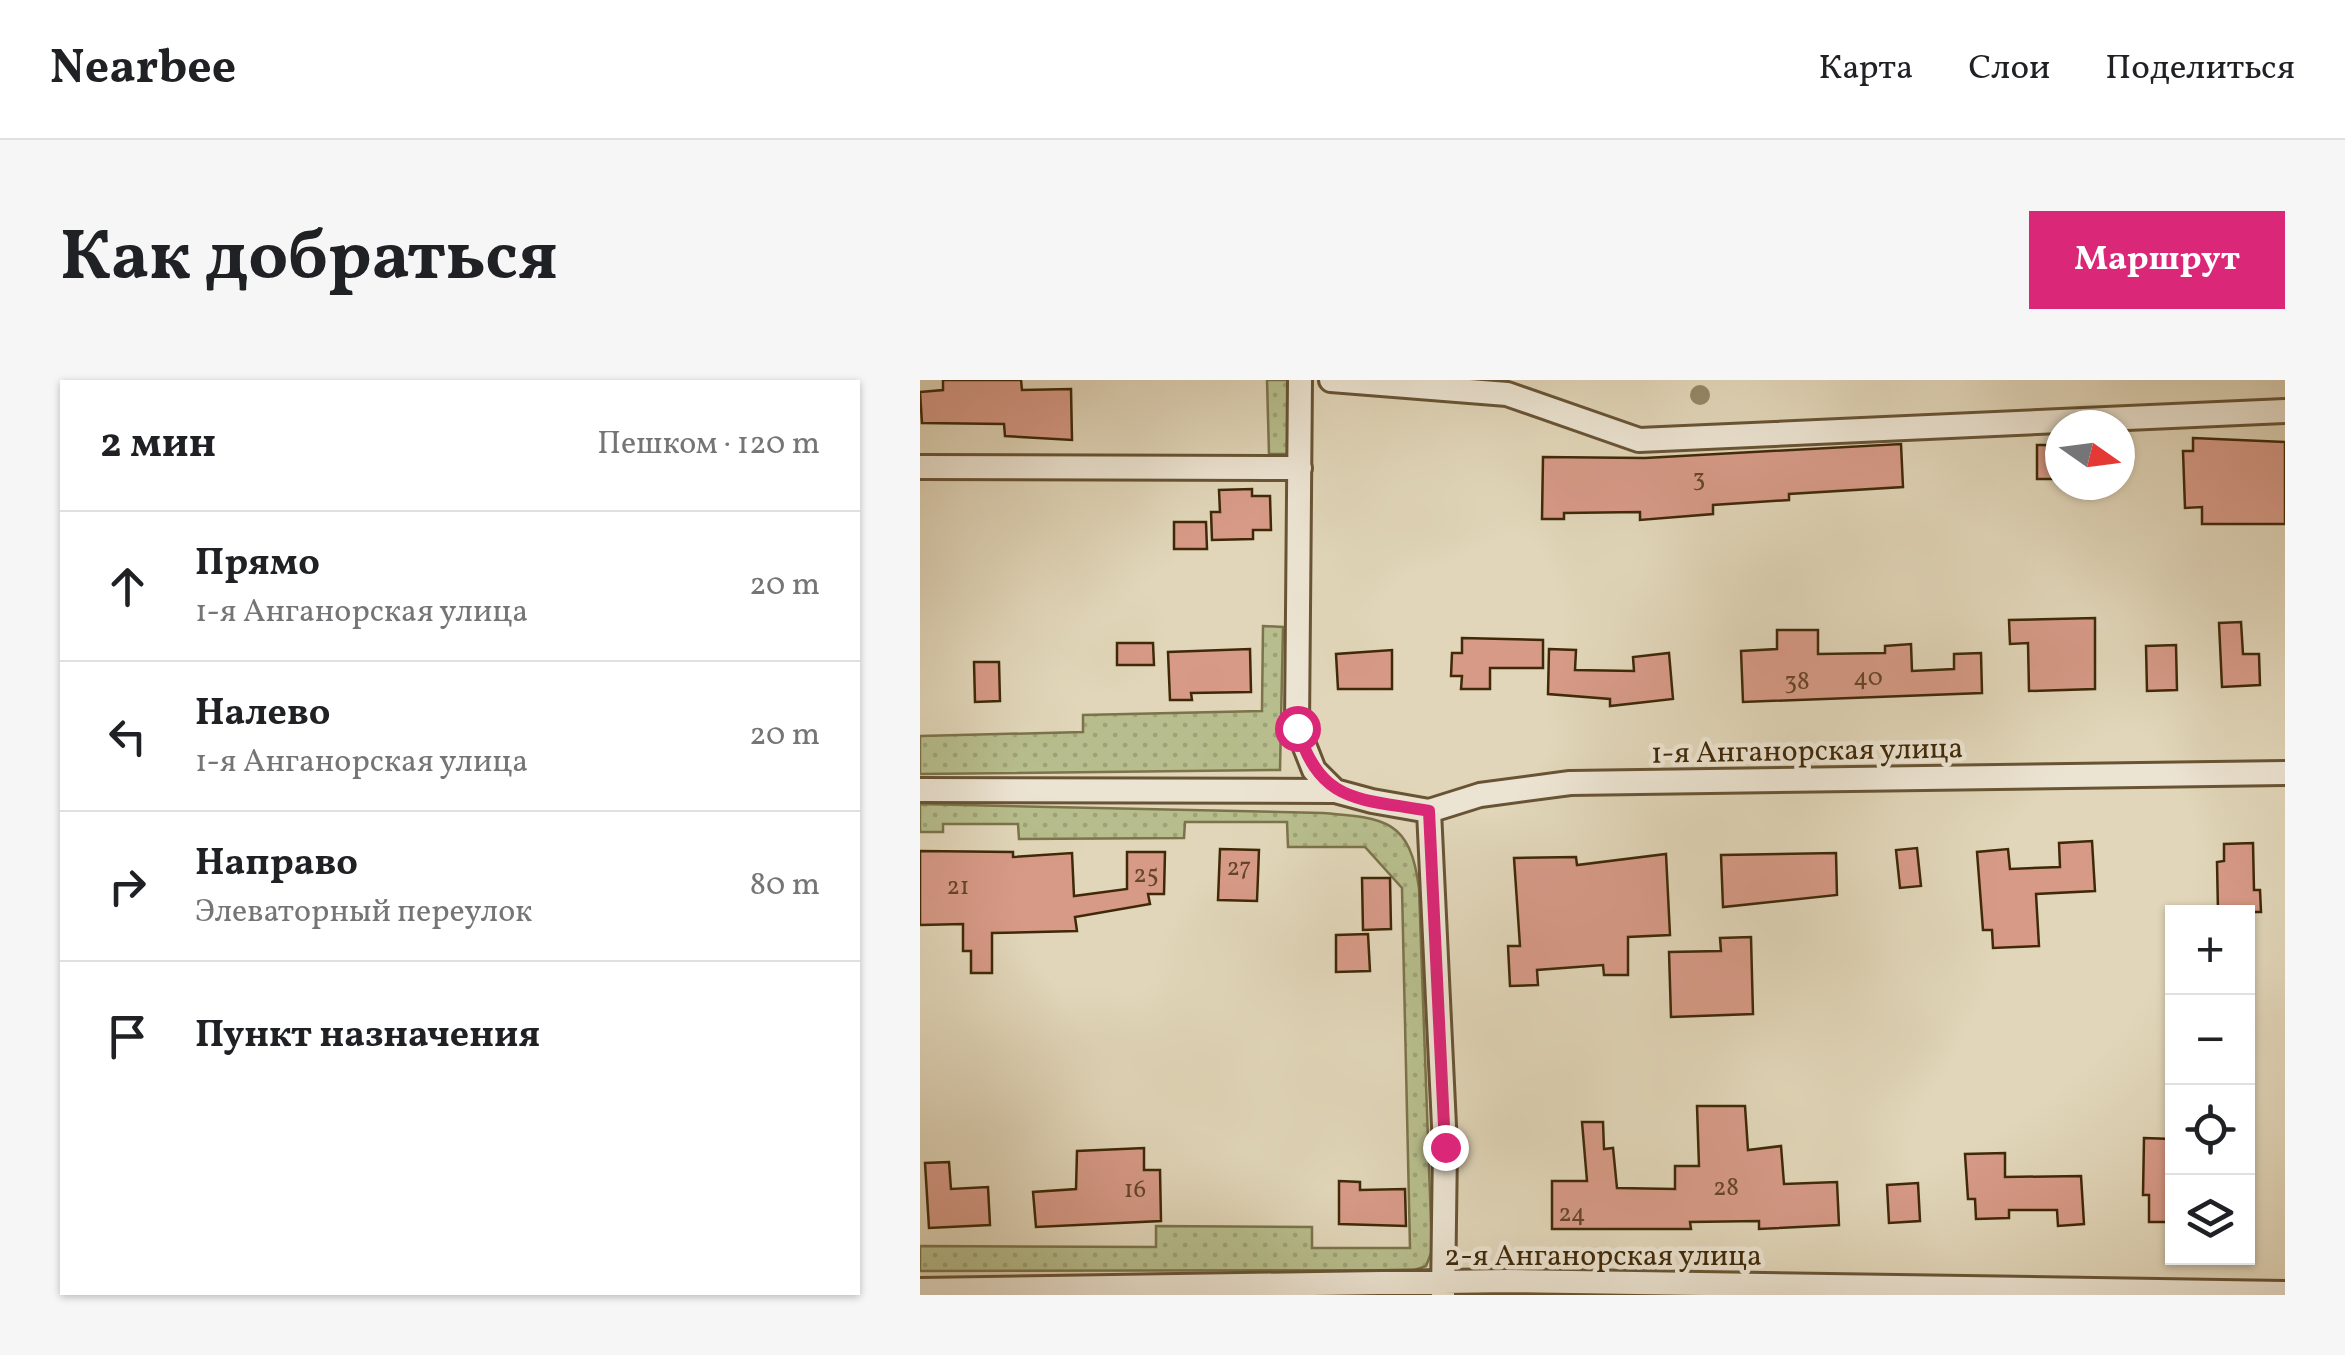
<!DOCTYPE html>
<html lang="ru">
<meta charset="utf-8">
<style>
:root{--surface:#fff;--page:#f6f6f6;--text:#202124;--muted:#757577;--line:#e0e0e0;--accent:#db2777}
body{margin:0;font-family:Vollkorn,serif;background:var(--page);color:var(--text)}
.controls{position:absolute;right:30px;bottom:30px;display:grid;overflow:hidden;border-radius:0px;box-shadow:0 2px 8px #0004}
.controls button{width:90px;height:90px;display:grid;place-items:center;padding:0;border:0;border-bottom:2px solid var(--line);background:var(--surface);color:var(--text);font:50px sans-serif}
.compass{position:absolute;left:1125px;top:30px;width:90px;height:90px;border-radius:50%;background:var(--surface);box-shadow:0 2px 8px #0004;rotate:104deg}
.stop{position:absolute;width:30px;height:30px;margin:-22px;border:8px solid #db2777;border-radius:50%;background:#fff}
.stop.end{background:#db2777;border-color:#fff;box-shadow:0 2px 10px #0008}
.list{margin:0;padding:0;list-style:none}
h2{display:flex;justify-content:space-between;align-items:center;height:130px;margin:0;padding:0 40px;font-size:42px}
h2 small{font-size:32px;font-weight:400;color:var(--muted)}
.list li{display:grid;grid-template-columns:65px 1fr auto;gap:30px;align-items:center;box-sizing:border-box;height:150px;padding:0 40px;border-top:2px solid var(--line)}
.list b{display:block;font-size:38px;white-space:nowrap}
.list p{margin:0;font-size:32px;white-space:nowrap;color:var(--muted)}
.list em{font-size:32px;font-style:normal;color:var(--muted)}
.icon{flex:none;width:55px;height:55px;fill:none;stroke:currentColor;stroke-width:2;stroke-linecap:round;stroke-linejoin:round}
.map{position:relative;flex:none;width:1365px;height:915px;overflow:hidden;border-radius:0px}
header{display:flex;align-items:center;gap:60px;box-sizing:border-box;height:140px;padding:0 50px;background:var(--surface);border-bottom:2px solid var(--line)}
header strong{font-size:48px}
nav{display:flex;gap:55px;margin-inline-start:auto;font-size:35px}
.intro{display:flex;align-items:center;justify-content:space-between;box-sizing:border-box;height:240px;padding:0 60px}
h1{margin:0;font-size:70px}
.button{padding:25px 45px;border-radius:0px;background:var(--accent);color:#fff;font-size:35px;font-weight:700}
main{display:flex;gap:60px;padding:0 60px}
aside{flex:1;background:var(--surface);border-radius:0px;box-shadow:0 2px 8px #0004}
.map>svg:first-child{display:block}
</style>
<header>
<strong>Nearbee</strong>
<nav><a>Карта</a><a>Слои</a><a>Поделиться</a></nav>
</header>
<div class="intro"><h1>Как добраться</h1><a class="button">Маршрут</a></div>
<main>
<aside>
<h2>2 мин<small>Пешком · 120 m</small></h2>
<ul class="list">
<li><svg class="icon" aria-label="ahead" viewBox="0 0 24 24"><path d="M12 20V5M6 11l6-6 6 6"/></svg><div><b>Прямо</b><p>1-я Анганорская улица</p></div><em>20 m</em></li>
<li><svg class="icon" aria-label="left" viewBox="0 0 24 24"><path d="M17 20v-9H6M10 6l-5 5 5 5"/></svg><div><b>Налево</b><p>1-я Анганорская улица</p></div><em>20 m</em></li>
<li><svg class="icon" aria-label="right" viewBox="0 0 24 24"><path d="M7 20v-9h11M14 6l5 5-5 5"/></svg><div><b>Направо</b><p>Элеваторный переулок</p></div><em>80 m</em></li>
<li><svg class="icon" aria-label="arrive" viewBox="0 0 24 24"><path d="M6 21V4h12l-3 4 3 4H6"/></svg><div><b>Пункт назначения</b></div></li>
</ul>
</aside>
<div class="map">
<svg width="1365" height="915" viewBox="0 0 1365 915">
<defs>
<pattern id="grass-dots" width="8" height="8" patternUnits="userSpaceOnUse" patternTransform="scale(2.5)"><rect width="8" height="8" fill="#b7bd8c"/><path d="M2 2h.1M6 6h.1" fill="none" stroke="#9ea277" stroke-width="1.8" stroke-linecap="round"/></pattern>
</defs>
<rect width="100%" height="100%" fill="#e1d6b9"/>
<filter id="stains"><feTurbulence type="fractalNoise" baseFrequency=".002" numOctaves="4"/><feColorMatrix values="0 0 0 0 .2 0 0 0 0 .09 0 0 0 0 .02 0 0 0 .5 -.17"/></filter>
<radialGradient id="worn" r=".72"><stop offset=".6" stop-color="#630" stop-opacity="0"/><stop offset="1" stop-color="#630" stop-opacity=".3"/></radialGradient>
<path fill="url(#grass-dots)" stroke="#7b734a" stroke-width="2.5" d="M347,0h22v74h-20z
M343,246l20,1 -3,143 -360,4v-38l163,-4v-17l179,-4z
M0,424l403,9c63,5 87,7 96,75l13,363 -6,15 -11,4 -495,1v-25l236,1v-21l156,1v21h98l-8,-360 -37,-41h-77l-1,-25h-102l-1,16 -165,1 -1,-15h-75v8h-23z"/>
<path fill="#d79a87" stroke="#3f2908" stroke-width="2.5" d="M23,0h78l1,10 49,-1 1,51 -67,-4 -1,-12 -82,-1 -2,-31 23,-2z
M1273,58l92,4v82h-83v-17l-17,1 -2,-57h10z
M981,64l2,43 -114,7v6l-76,5v9l-73,6v-8l-76,1v6h-22l1,-62 102,1z
M1117,65h23v34h-23z
M332,109v7h18l1,34h-18v9l-41,1 -1,-28h9l-1,-22z
M254,142h32l1,27h-33z
M1175,238v71l-66,2 -1,-48 -18,1 -1,-24z
M1321,242l2,32h16l1,31 -38,2 -3,-64z
M857,250h41v24l67,-1v-7l26,-2 1,27 42,-2v-15l27,-1 1,40 -239,9 -2,-51 36,-2z
M542,258l81,2v28h-53v21h-29l1,-13h-11l1,-23h10z
M197,263h36l1,22h-37z
M1256,265l1,45 -30,1 -1,-45z
M330,269l1,43 -60,1 1,7h-22l-2,-48z
M629,269l27,1 -1,20 59,1 -1,-14 36,-4 4,46 -63,7v-7l-62,-5z
M472,270v39h-54l-2,-35z
M54,282h25l1,39 -25,1z
M1172,461l3,50 -59,3 3,52 -46,2 -1,-18h-9l-6,-78 31,-3 2,20 50,-2 -1,-24z
M1333,463l1,47h6l1,22h-43l-1,-50 7,-1v-17z
M997,468l4,38 -21,2 -4,-38z
M300,469l39,1 -2,51 -39,-1z
M0,471l93,1v5l59,-4 2,43 53,-7v-37h38l-1,42h-16l2,10 -75,13 2,14 -85,2v40h-21v-22h-8v-27l-43,1z
M916,473l1,42 -114,12 -2,-52z
M746,474l4,81 -42,2v38h-24l-1,-10 -66,5 1,15 -28,1 -2,-40h12l-6,-88 62,-1 1,8z
M442,498h28l1,51 -28,1z
M448,554l2,37 -34,1v-37z
M831,557l2,77 -82,3 -2,-65 52,-1 -1,-13z
M777,726h48l3,44 33,-4 3,38 53,-2 2,43 -80,4v-8l-69,1 1,7h-139v-48h35l-5,-59h21l1,27 9,-1 4,40 58,1v-23h24z
M1224,758l28,1v83h-23v-27h-6z
M224,768v22h16l1,51 -125,6 -3,-35 43,-3 1,-38z
M1085,773v24l76,-1 3,48 -26,2 -1,-16h-48v8l-33,1 -1,-20h-7l-3,-45z
M29,782l2,27 37,-2 2,38 -61,3 -4,-65z
M419,801l21,1v8l45,-1 1,37 -67,-2z
M998,803l2,38 -31,2 -2,-38z"/>
<g fill="none" stroke-linecap="round" stroke-linejoin="round">
<g stroke="#685434" stroke-width="28">
<path id="minor" d="M380,0l-3,347 17,43 21,21 37,10 57,10 51,-16 90,-12 715,-10
M411,0l176,14 132,46 646,-29
M0,87l380,1
M0,410l415,1
M509,431l16,336 -2,148
M0,910l588,-9 777,12"/>
</g>
<use href="#minor" stroke="#ece4d2" stroke-width="22"/>
</g>
<circle fill="#958766" cx="780" cy="15" r="10"/>
<g fill="none" stroke-linecap="round" stroke-linejoin="round">
<path stroke="#db2777" stroke-width="12" d="M377,348c24,77 62,70 132,83l16,336"/>
</g>
<g text-anchor="middle" stroke-width="9" stroke-linejoin="round" paint-order="stroke">
<g font-size="25" fill="#654528">
<text x="779" y="106">3</text>
<text x="948" y="305">40</text>
<text x="877" y="309">38</text>
<text x="319" y="495">27</text>
<text x="226" y="502">25</text>
<text x="38" y="514">21</text>
<text x="806" y="815">28</text>
<text x="215" y="817">16</text>
<text x="652" y="841">24</text>
</g>
<g font-size="30" fill="#3f2908" stroke="#ece4d2">
<text transform="translate(887 370) rotate(-1)" y="10">1-я Анганорская улица</text>
<text x="683" y="885">2-я Анганорская улица</text>
</g>
</g>
<rect width="100%" height="100%" filter="url(#stains)"/>
<rect width="100%" height="100%" fill="url(#worn)"/>
</svg>
<div class="controls">
<button>+</button>
<button>−</button>
<button><svg class="icon" aria-label="locate" viewBox="0 0 24 24"><circle cx="12" cy="12" r="6"/><path d="M12 2v4M12 18v4M2 12h4M18 12h4"/></svg></button>
<button><svg class="icon" aria-label="layers" viewBox="0 0 24 24"><path d="M12 4l9 5-9 5-9-5zM3 14l9 5 9-5"/></svg></button>
</div>
<svg class="compass" viewBox="-18 -18 36 36"><path d="M0-13l5 13h-10z" fill="#e53935"/><path d="M0 13l5-13h-10z" fill="#757577"/></svg>
<div class="stop" style="left:377px;top:348px"></div>
<div class="stop end" style="left:525px;top:767px"></div>
</div>
</main>
